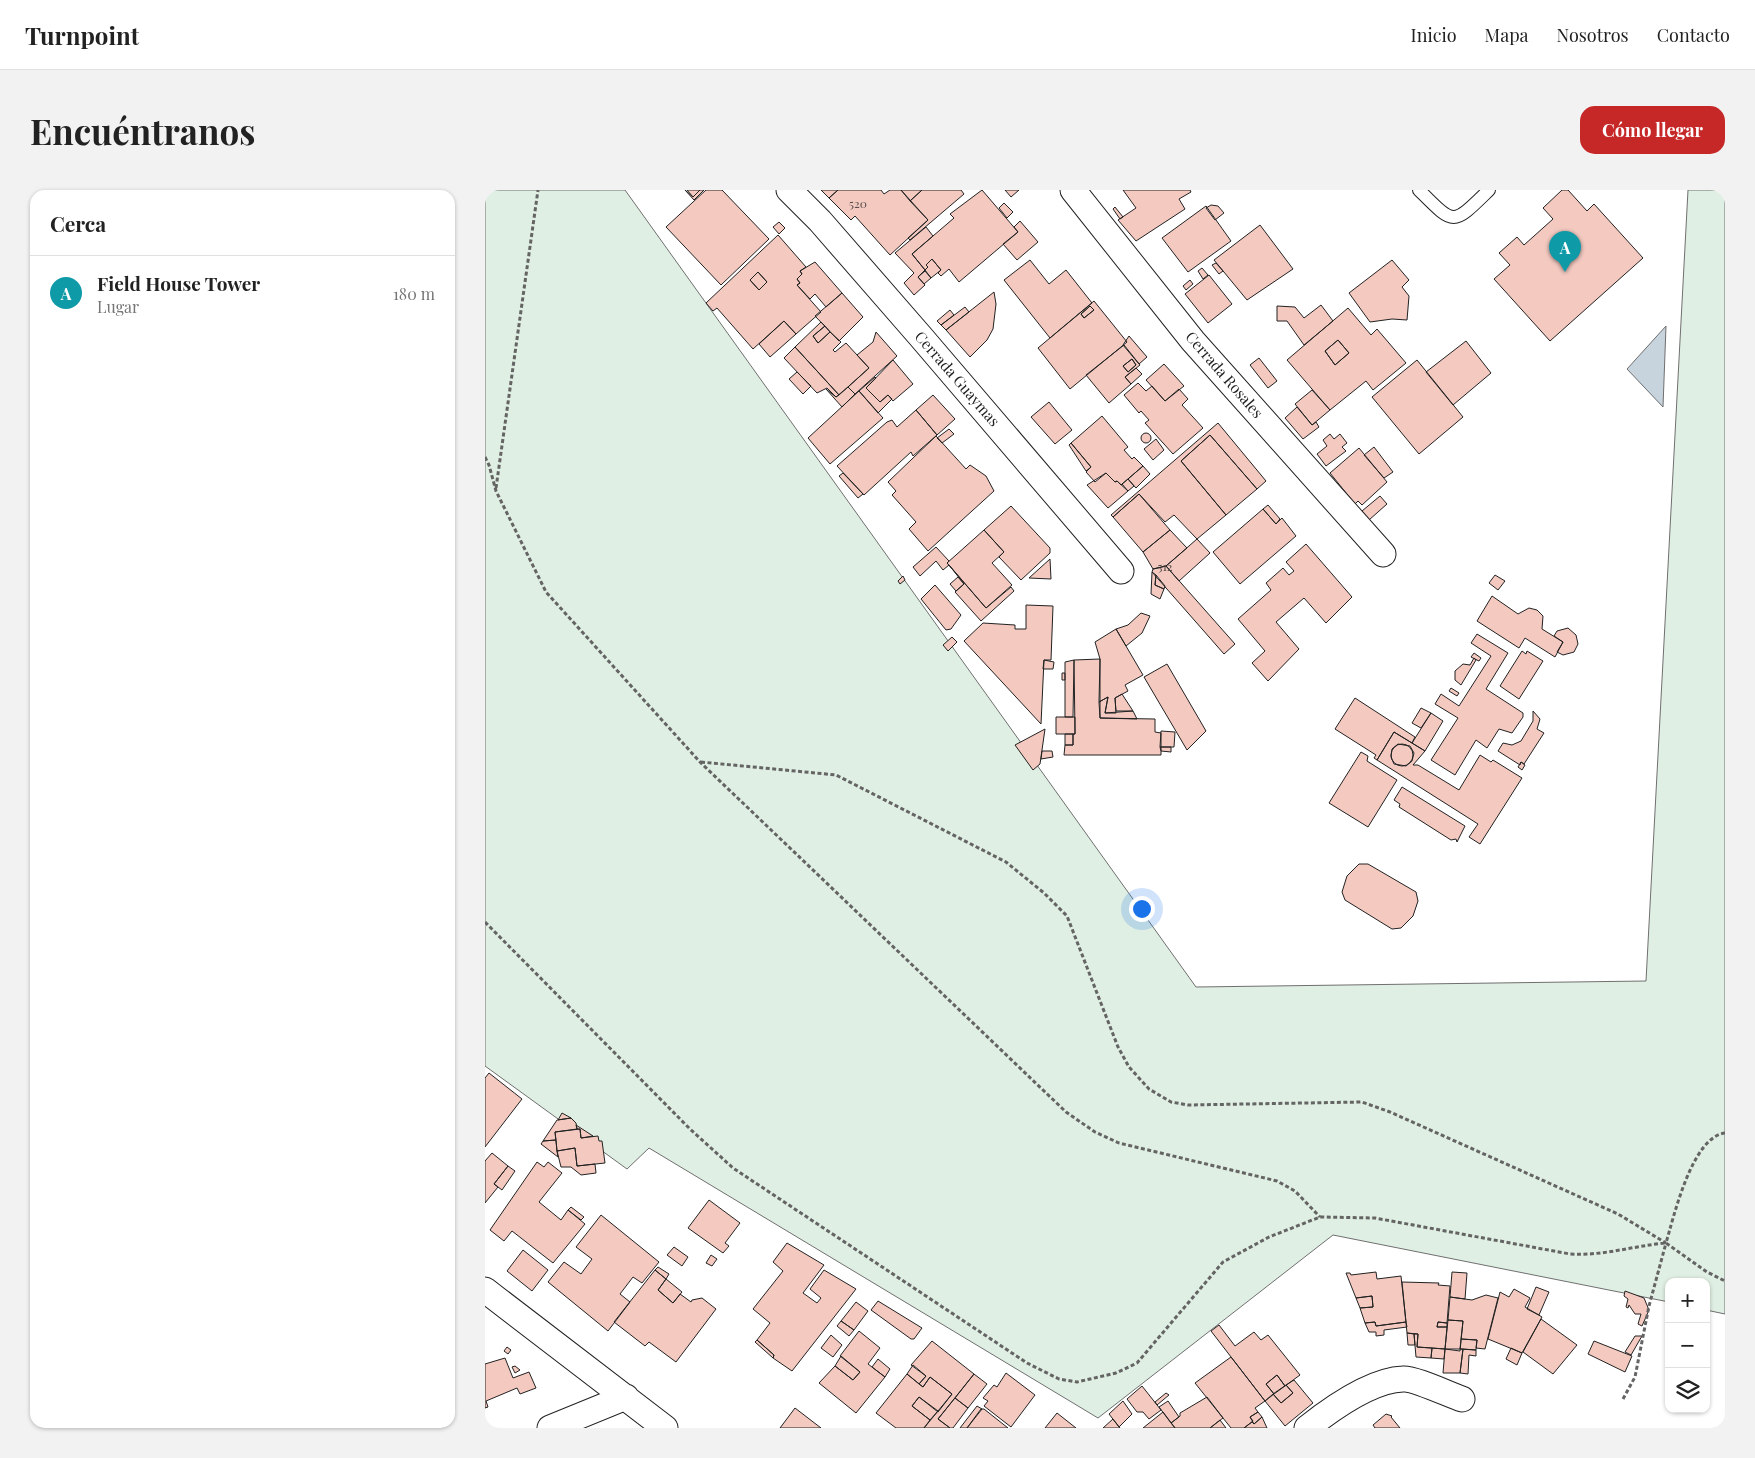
<!DOCTYPE html>
<html lang="es">
<meta charset="utf-8">
<style>
:root{--surface:#fff;--page:#f2f2f2;--text:#222;--muted:#767676;--line:#e0e0e0;--accent:#c62828}
body{margin:0;font-family:"Playfair Display",serif;background:var(--page);color:var(--text)}
.controls{position:absolute;right:15px;bottom:15px;display:grid;overflow:hidden;border-radius:10px;box-shadow:0 1px 4px #0004}
.controls button{width:45px;height:45px;display:grid;place-items:center;padding:0;border:0;border-bottom:1px solid var(--line);background:var(--surface);color:var(--text);font:25px sans-serif}
.you{position:absolute;left:656px;top:718px;width:18px;height:18px;margin:-12px;border:4px solid #fff;border-radius:50%;background:#1a73e8;box-shadow:0 0 0 8px #1a73e833}
.badge{display:grid;place-items:center;width:32px;height:32px;border-radius:50%;background:var(--accent);color:#fff;font-size:16px;font-weight:700}
.pin{position:absolute;translate:-50% -41px;filter:drop-shadow(0 1px 2px #0008)}
.pin::after{content:'';position:absolute;top:26px;width:18px;height:15px;background:inherit;clip-path:polygon(0 0,100% 0,50% 100%)}
.list{margin:0;padding:0;list-style:none}
h2{display:flex;justify-content:space-between;align-items:center;height:65px;margin:0;padding:0 20px;font-size:21px}
h2 small{font-size:16px;font-weight:400;color:var(--muted)}
.list li{display:grid;grid-template-columns:32px 1fr auto;gap:15px;align-items:center;box-sizing:border-box;height:75px;padding:0 20px;border-top:1px solid var(--line)}
.list b{display:block;font-size:19px;white-space:nowrap}
.list p{margin:0;font-size:16px;white-space:nowrap;color:var(--muted)}
.list em{font-size:16px;font-style:normal;color:var(--muted)}
.icon{flex:none;width:28px;height:28px;fill:none;stroke:currentColor;stroke-width:2;stroke-linecap:round;stroke-linejoin:round}
.map{position:relative;flex:none;width:1240px;height:1238px;overflow:hidden;border-radius:15px}
header{display:flex;align-items:center;gap:30px;box-sizing:border-box;height:70px;padding:0 25px;background:var(--surface);border-bottom:1px solid var(--line)}
header strong{font-size:24px}
nav{display:flex;gap:28px;margin-inline-start:auto;font-size:18px}
.intro{display:flex;align-items:center;justify-content:space-between;box-sizing:border-box;height:120px;padding:0 30px}
h1{margin:0;font-size:35px}
.button{padding:12px 22px;border-radius:15px;background:var(--accent);color:#fff;font-size:18px;font-weight:700}
main{display:flex;gap:30px;padding:0 30px}
aside{flex:1;background:var(--surface);border-radius:15px;box-shadow:0 1px 4px #0004}
.map>svg:first-child{display:block}
</style>
<header>
<strong>Turnpoint</strong>
<nav><a>Inicio</a><a>Mapa</a><a>Nosotros</a><a>Contacto</a></nav>
</header>
<div class="intro"><h1>Encuéntranos</h1><a class="button">Cómo llegar</a></div>
<main>
<aside>
<h2>Cerca<small></small></h2>
<ul class="list">
<li><span class="badge" style="background:#0f9aa8">A</span><div><b>Field House Tower</b><p>Lugar</p></div><em>180 m</em></li>
</ul>
</aside>
<div class="map">
<svg width="1240" height="1238" viewBox="0 0 1240 1238">
<rect width="100%" height="100%" fill="#fff"/>
<path fill="#e0efe3" stroke="#6f6f6f" d="M0,0h140l571,797 450,-6 42,-791h37v1124l-19,-4v-28h-37v20l-336,-67 -235,183 -449,-270 -22,21 -142,-103z"/>
<path fill="#c7d3dd" stroke="#6f6f6f" d="M1181,136l-3,81 -36,-38z"/>
<path fill="#f3c9c0" stroke="#222" fill-rule="evenodd" d="M200,0l8,7 7,-7h4l-10,10z
M202,0h13l-7,7z
M221,0h16l47,49 -48,46 -55,-58z
M336,0h17l-9,8z
M353,0h43l3,4 6,-4h11l27,30 -38,35 -35,-39 -4,4 -22,-22z
M416,0h21l-12,11z
M437,0h39l3,4 -54,46 -2,-2 20,-18 -18,-19z
M497,0l36,42 -59,50 -10,-13 -8,7 -3,-3 3,-3 -9,-11 -6,6 2,2 -3,3 -13,-16 42,-36 -4,-4z
M520,0h14l-8,7z
M638,0h67l1,2 -12,7 6,10 -49,32 -18,-21 18,-12z
M1077,0h6l19,21 7,-7 49,54 -93,83 -56,-62 16,-14 -11,-12 18,-16 7,8 29,-26 -10,-11z
M519,13l9,9 -6,6 -8,-10z
M726,15l7,1 6,7 -9,7 -9,-12z
M721,16l25,35 -43,31 -26,-34z
M630,17l8,10 -3,2 -7,-10z
M535,31l18,21 -21,18 -14,-16 15,-12 -4,-5z
M294,32l6,6 -6,6 -6,-7z
M775,35l33,44 -46,31 -33,-40z
M441,37l7,9 -21,18 13,16 -7,7 7,8 -11,10 -10,-12 10,-10 -19,-20z
M293,45l28,32 -6,4 2,3 -5,5 3,4 -3,2 24,27 -25,22 -12,-13 -31,28 -36,-41 -4,3 -7,-8zM273,82l9,10 -8,8 -9,-10z
M447,69l9,11 -10,8 -6,-8 3,-3 -2,-2z
M545,70l19,24 17,-14 26,33 -42,35 -46,-58z
M907,70l17,20 -7,7 7,9 -2,24 -15,-1 -22,3 -21,-29z
M330,72l27,31 -16,14 -11,-13 -5,5 -13,-14 3,-2 -3,-4 5,-5 -2,-3z
M731,73l7,8 -4,3 -7,-9z
M717,78l6,7 -5,4 -5,-8z
M440,81l6,7 -7,6 -6,-7z
M273,82l9,10 -8,8 -9,-10z
M724,85l23,29 -24,19 -23,-29z
M705,90l3,4 -7,6 -3,-4z
M509,102l2,12 -3,25 -6,11 -17,17 -24,-27z
M357,103l21,24 -24,24 -24,-25z
M609,111l33,41 -57,47 -32,-41zM605,116l4,4 -10,8 -3,-4z
M836,115l12,16 -29,24 -17,-24h-10v-15l18,1 9,11z
M605,116l4,4 -10,8 -3,-4z
M480,117l4,5 -23,18 -5,-5z
M863,118l23,27 6,-6 29,34 -33,27 -7,-9 -36,29 -43,-50zM853,150l11,13 -14,12 -10,-14z
M465,120l4,5 -13,10 -4,-4z
M299,131l12,13 -26,23 -11,-13z
M336,132l4,4 -12,10 5,7 12,-11 11,10 -8,8 2,2 11,-9 23,25 -30,27 -44,-48z
M340,136l5,6 -12,11 -5,-7z
M391,142l21,24 -42,38 -7,-7 21,-19 -12,-13 16,-13z
M644,146l18,21 -8,7 -16,-19z
M853,150l11,13 -14,12 -10,-14z
M981,151l25,32 -38,32 -27,-33z
M639,155l16,20 -15,12 6,7 -22,19 -23,-28zM647,169l4,6 -8,7 -5,-6z
M310,157l44,48 -3,2 -9,-9 -10,5 -33,-35z
M774,168l18,23 -9,7 -18,-23z
M647,169l4,6 -8,7 -5,-6z
M408,170l20,24 -20,17 -5,-6 -8,7 -14,-14z
M932,170l46,57 -44,37 -47,-57z
M679,174l20,22 -19,15 -19,-21z
M651,178l6,6 -11,10 -6,-7z
M312,182l14,14 -8,8 -14,-15z
M390,187l1,1 -10,10 14,14 8,-7 4,4 -14,14 -19,-22z
M653,193l8,8 6,-5 13,15 14,-12 9,10 -6,6 21,23 -30,26 -28,-31 4,-3 -8,-9 -2,2 -15,-18z
M363,197l7,7 -13,13 -16,-18 10,8z
M827,200l18,20 -18,15 -17,-21z
M374,201l24,27 -53,46 -22,-26z
M448,205l22,24 -18,16 -21,-25z
M564,212l23,28 -17,14 -24,-27z
M812,217l15,18 4,-3 3,5 -16,12 -18,-21z
M431,220l21,25 -24,21 -2,-4 -47,43 -27,-29 50,-44 5,-2 5,7z
M617,226l26,31 -4,3 8,9 2,-2 9,9 -22,19 -4,-4 -2,1 -9,-9 -11,9 -9,-10 5,-5 -20,-24z
M733,233l48,58 -9,8 -47,-54 -29,26 45,54 -29,24 -23,-24 -9,7 -26,-28 -26,23 -2,-2z
M464,239l5,5 -12,9 -5,-5z
M656 248a5 5 0 1 1 10 0a5 5 0 1 1-10 0Z
M845,244l4,5 6,-5 7,9 -5,4 4,4 -20,15 -9,-12 10,-8 -4,-6z
M725,245l47,54 -31,26 -45,-54z
M451,246l30,33 4,-4 16,11 8,15 -66,60 -19,-22 7,-7 -24,-27 4,-4 -8,-9z
M671,249l8,11 -11,10 -9,-11z
M586,253l20,24 -5,4 -17,-26z
M889,257l19,25 -9,6 -20,-23z
M874,258l28,34 -25,23 -4,-4 -3,3 -25,-31z
M658,276l7,8 -14,14 -8,-9z
M358,283l20,21 -5,4 -19,-22z
M621,283l9,9 2,-1 11,10 -20,17 -21,-23z
M643,289l6,7 -6,5 -6,-7z
M654,304l31,36 -27,22 -30,-35z
M895,306l7,8 -18,16 -7,-9z
M783,315l12,14 -4,5 -13,-15z
M526,316l39,42v5l-29,27 -22,-23 5,-5 -20,-22z
M778,319l13,15 6,-6 14,18 -56,48 -27,-32z
M499,340l20,22 -12,11 20,22 -26,23 -39,-45z
M685,340l17,18 -21,18 -13,3 -10,-17z
M712,349l13,14 -31,28 -13,-15z
M821,354l46,53 -26,26 -22,-25 -28,24 23,27 -31,32 -16,-18 13,-12 -27,-32 33,-29 -5,-7 17,-15 6,7 5,-4 -8,-9z
M451,357l13,14 -2,2 2,2 -6,5 -7,-9 -16,15 -7,-9z
M565,369l1,20 -22,-1z
M464,375l37,43 25,-21 3,4 -33,30 -26,-29 9,-8z
M681,376l69,78 -11,10 -72,-82 1,-3z
M667,382l4,3 -1,10 9,4 -4,10 -9,-5z
M671,385l9,11 -1,3 -9,-4z
M1010,385l10,6 -7,9 -9,-7z
M418,386l2,4 -5,4 -2,-3z
M473,387l6,7 -8,7 -6,-7z
M450,395l26,30 -10,14 -5,1 -25,-31z
M1007,406l26,18 11,-6 8,2 6,6 -1,13 21,13 -8,15 -30,-19 -6,10 -42,-27z
M541,415l27,1 -2,54h-7l-3,64 -77,-83 19,-18 32,2v4h11z
M656,423l9,3 -8,17 -16,13 -10,-17 12,-4z
M1083,438l8,7 2,9 -4,8 -11,3 -6,-3 6,-10 -9,-6 3,-5z
M631,439l27,46 -18,10 3,6 -13,7 1,15h-11l3,-16 -9,5 1,-43 -5,-17z
M992,444l31,19 -22,36 37,24v4l-11,16 -13,-4 -12,19 -11,-8 -21,35 -24,-15 27,-42 -23,-14 6,-10 18,12 32,-50 -20,-13z
M467,447l5,5 -9,9 -5,-6z
M1037,461l4,3 1,-3 16,10 -24,38 -19,-13z
M989,463l7,5 -2,3 -8,-4z
M989,468l2,2 -15,25 -6,-5v-9l8,-7 7,1z
M615,469v59l55,1v13l6,1v22h-97l1,-10h8v-11h2l-1,-74z
M559,470l10,2 -1,7h-10z
M589,470l-1,57h-8v-55z
M682,474l39,67 -19,19 -43,-73z
M577,483h3v7h-3z
M966,498l8,5 -2,3 -8,-5z
M637,504l11,17h-17l-1,-13z
M623,507l-3,16 28,-2 4,8 -37,-1 -1,-16z
M870,508l60,39 -3,6 -18,-11 -17,28 -3,-2 2,-3 -41,-26z
M936,518l10,5 -10,15 -9,-5z
M1048,521l7,8 -3,10 7,4 -20,31 -3,-2 -1,3 -22,-14 5,-8 9,2 9,-4 12,-20z
M946,523l12,8 -18,30 -13,-8z
M571,527h19v17h-19z
M560,539l-5,35 -7,6 -18,-25z
M676,541l14,1 -1,15h-14z
M909,542l31,19 -12,14h5l41,25 21,-35 11,7 2,-2 29,18 -42,66 -11,-7 9,-13 -101,-64zM913,554l12,2 4,7 -2,8 -6,5 -12,-2 -3,-7 1,-8z
M580,544h8v11h-8z
M906 565a11 11 0 1 1 22 0a11 11 0 1 1-22 0Z
M675,557h11v5l-10,-1z
M557,561h10l1,6 -12,2z
M876,562l7,4 -1,5 30,19 -29,47 -39,-24z
M1036,572l4,3 -3,5 -4,-3z
M917,597l63,39 -8,16 -1,-3 -5,1 -52,-33 1,-3 -6,-4z
M874,674h9l48,28 2,9 -5,15 -12,12 -9,1 -47,-29 -3,-8 5,-16z
M4,883l33,26 -37,48v-69z
M77,923l9,5 -13,2z
M86,928l5,5 1,6 -22,3 1,8 -13,1 14,-21z
M91,935l17,11 -12,2 -1,-9h-3z
M95,939l1,9 17,-2 1,5h3l3,22 -28,3 -2,-18 -18,3 -2,-19z
M71,950l1,11 1,6 -17,-13 2,-3z
M90,958l2,18 18,-2 1,9 -15,2 -10,-8h-10l-4,-16z
M7,963l16,13 -14,18 4,3 -13,16v-42z
M52,972l7,5 4,-5 14,11 -23,29 22,18 7,-10 17,14 -32,39 -41,-32 -8,10 -14,-11z
M23,976l7,5 -13,19 -8,-6z
M224,1010l31,23 -15,20 4,3 -6,7 -35,-25z
M86,1017l13,10 -3,3 -13,-10z
M116,1025l58,47 -17,21 -9,-6 -13,17 10,8 -22,29 -60,-49 16,-20 17,12 11,-15 -16,-12z
M302,1053l37,22 -21,28 14,10 4,-5 -11,-9 14,-19 32,19 -64,82 -19,-13 1,-3 -17,-15 13,-17 -17,-14 30,-38 -10,-9z
M189,1057l14,10 -6,9 -15,-11z
M38,1060l25,20 -16,21 -25,-20z
M226,1065l6,4 -5,7 -6,-3z
M173,1077l11,7 -3,5 -11,-9z
M170,1080l11,9 -8,11 15,13 7,-9 11,8 1,-2 10,-2 14,11 -40,53 -27,-20 -4,4 -31,-24z
M891,1082l1,7 24,-3 5,46 -30,4 -1,-4 -10,1 -5,-15 13,-1 -1,-11 -16,2 -10,-25h4l1,2z
M967,1082l15,1 -2,26 -15,-2z
M181,1089l16,13 -9,11 -15,-13z
M917,1092l37,1 -1,2 12,1 -3,37 -9,-1 -1,5h10l-2,22 -28,-2 1,-13 -11,-1z
M1051,1097l13,5 -10,23 -12,-6z
M1029,1099l16,9 -5,9 17,10 -20,36 -34,-14 12,-47 9,5z
M1140,1101l19,7 5,12 -7,16 -4,-2 3,-10h-6l-6,-9 -1,3 -2,-1 2,-8 -4,-3z
M1001,1105l12,3 -13,51 -9,-1 1,-8 -16,-1 2,-18 -15,-1 2,-23 22,3z
M887,1106l1,11 -13,1 -4,-10z
M393,1111l44,27 -8,11h-3l-40,-29z
M371,1112l12,9 -14,19 -13,-9z
M1056,1129l36,26 -24,29 -30,-22z
M963,1130l15,1 -3,30 -15,-2z
M356,1131l13,9 -5,6 -12,-10z
M890,1132l1,4 30,-4 1,5 -23,3v5l-8,1v-4h-7l-4,-9z
M953,1132l9,1v4h-10z
M734,1135l16,21 19,-14 7,8 7,-5 32,40 -15,11 -8,-11 -11,9 8,10 -9,7 -54,-70z
M374,1141l21,17 -12,16 17,13 -29,36 -37,-30 16,-17 18,14 7,-8 -20,-16z
M922,1143l7,1 1,11h-7z
M929,1144h4l-1,13 15,1 -1,10 -15,-1z
M346,1145l11,10 -9,12 -12,-9z
M1150,1146h7l-11,19 -6,-3z
M976,1149l16,1 -1,10 -16,-1z
M272,1150l17,15 -1,3 -18,-16z
M447,1151l42,33 -36,45 12,9h-26l28,-34 -22,-17 -7,10 -4,-3 7,-8 -15,-11z
M1109,1151l38,15 -7,16 -37,-18z
M22,1157l4,3 -3,4 -4,-3z
M947,1158l13,1 -1,10 -13,-1z
M1026,1158l11,5 -5,12 -11,-6z
M960,1159h18l-3,24h-17z
M978,1159l13,1v6l-7,-1 -1,19 -8,-1z
M356,1166l19,16 -7,8 -18,-14z
M746,1167l34,44 -10,7 3,4 -8,5 3,4 -9,7h-13l-36,-45z
M20,1168l8,20 16,-6 7,16 -16,6 -3,-6 -31,13 2,6 -3,1v-44z
M393,1169l12,10 -5,8 -13,-10z
M428,1175l13,11 -7,8 -12,-10z
M30,1176l5,4 -5,3 -3,-6z
M521,1183l29,22 -24,32 -27,-21 4,-5 -5,-3 11,-13 3,2z
M422,1184l16,13 7,-10 22,17 -14,18 -19,-15 -7,9 18,14 -6,8h-28l-20,-15z
M489,1184l13,10 -19,24 -13,-10z
M792,1185l8,11 -11,8 -8,-10z
M809,1190l19,23 -28,23 -20,-25 8,-7 8,9 12,-10 -7,-8z
M801,1195l7,8 -12,10 -8,-9z
M657,1196l19,24 -12,9 -6,-7h-6l-10,-13z
M681,1203l3,2 -12,10 -2,-3z
M434,1207l19,14 -8,9 -18,-14z
M722,1207l16,21 -13,10h-35l-4,-5 9,-7v-3z
M470,1208l13,10 -15,20h-3l-12,-9z
M638,1211l9,13 -13,13 -10,-13z
M683,1211l11,16 -8,6 -12,-16z
M492,1216l5,3 -15,19h-7z
M310,1218l26,20h-41z
M496,1219h3l24,19h-41z
M678,1222l12,16h-32z
M773,1222l4,5 -8,7 -4,-7z
M572,1223l19,15h-31z
M901,1224l6,2 -1,1 9,11h-25l-2,-3z
M777,1227l5,11h-23l8,-6 2,2z
M628,1229l7,9h-17z
M735,1230l6,8h-16z"/>
<g fill="none" stroke-linecap="round" stroke-linejoin="round">
<g stroke="#222" stroke-width="14">
<path id="lane" d="M934,0c36,36 33,36 70,0"/>
</g>
<g stroke="#222" stroke-width="27">
<path id="street" d="M304,0l31,31 101,116 200,234
M588,0l120,151 190,213
M0,1100l180,138
M65,1238l76,-31
M822,1238c24,-19 65,-48 96,-49 11,-1 47,16 59,20"/>
</g>
<path stroke="#646464" stroke-width="3" stroke-dasharray="4 2.5" stroke-linecap="butt" d="M0,267l4,8 7,26 50,101 154,170 366,350 29,20 24,11 158,38 18,10 25,26
M11,298l42,-298
M216,572l135,13 170,87 38,31 23,23 51,131 11,20 20,22 22,13 17,3 174,-3 28,10 228,102 48,29
M0,732l205,207 43,39 294,195 32,16 18,3 39,-9 21,-10 86,-101 46,-25 51,-20 55,1 195,36c34,2 62,-8 96,-11
M1240,943c-33,4 -51,83 -59,110l41,29 18,9
M1138,1209l12,-22 14,-71 17,-63"/>
<use href="#lane" stroke="#fff" stroke-width="12"/>
<use href="#street" stroke="#fff" stroke-width="25"/>
</g>
<g text-anchor="middle" stroke-width="4" stroke-linejoin="round" paint-order="stroke">
<g font-size="12" fill="#564c4a">
<text x="373" y="18">520</text>
<text x="680" y="381">512</text>
</g>
<g font-size="15" fill="#222" stroke="#fff">
<text transform="translate(739 185) rotate(49)" y="5">Cerrada Rosales</text>
<text transform="translate(472 189) rotate(49)" y="5">Cerrada Guaymas</text>
</g>
</g>
</svg>
<div class="controls">
<button>+</button>
<button>−</button>
<button><svg class="icon" aria-label="layers" viewBox="0 0 24 24"><path d="M12 4l9 5-9 5-9-5zM3 14l9 5 9-5"/></svg></button>
</div>
<div class="you"></div>
<div class="pin badge" style="left:1080px;top:82px;background:#0f9aa8">A</div>
</div>
</main>
